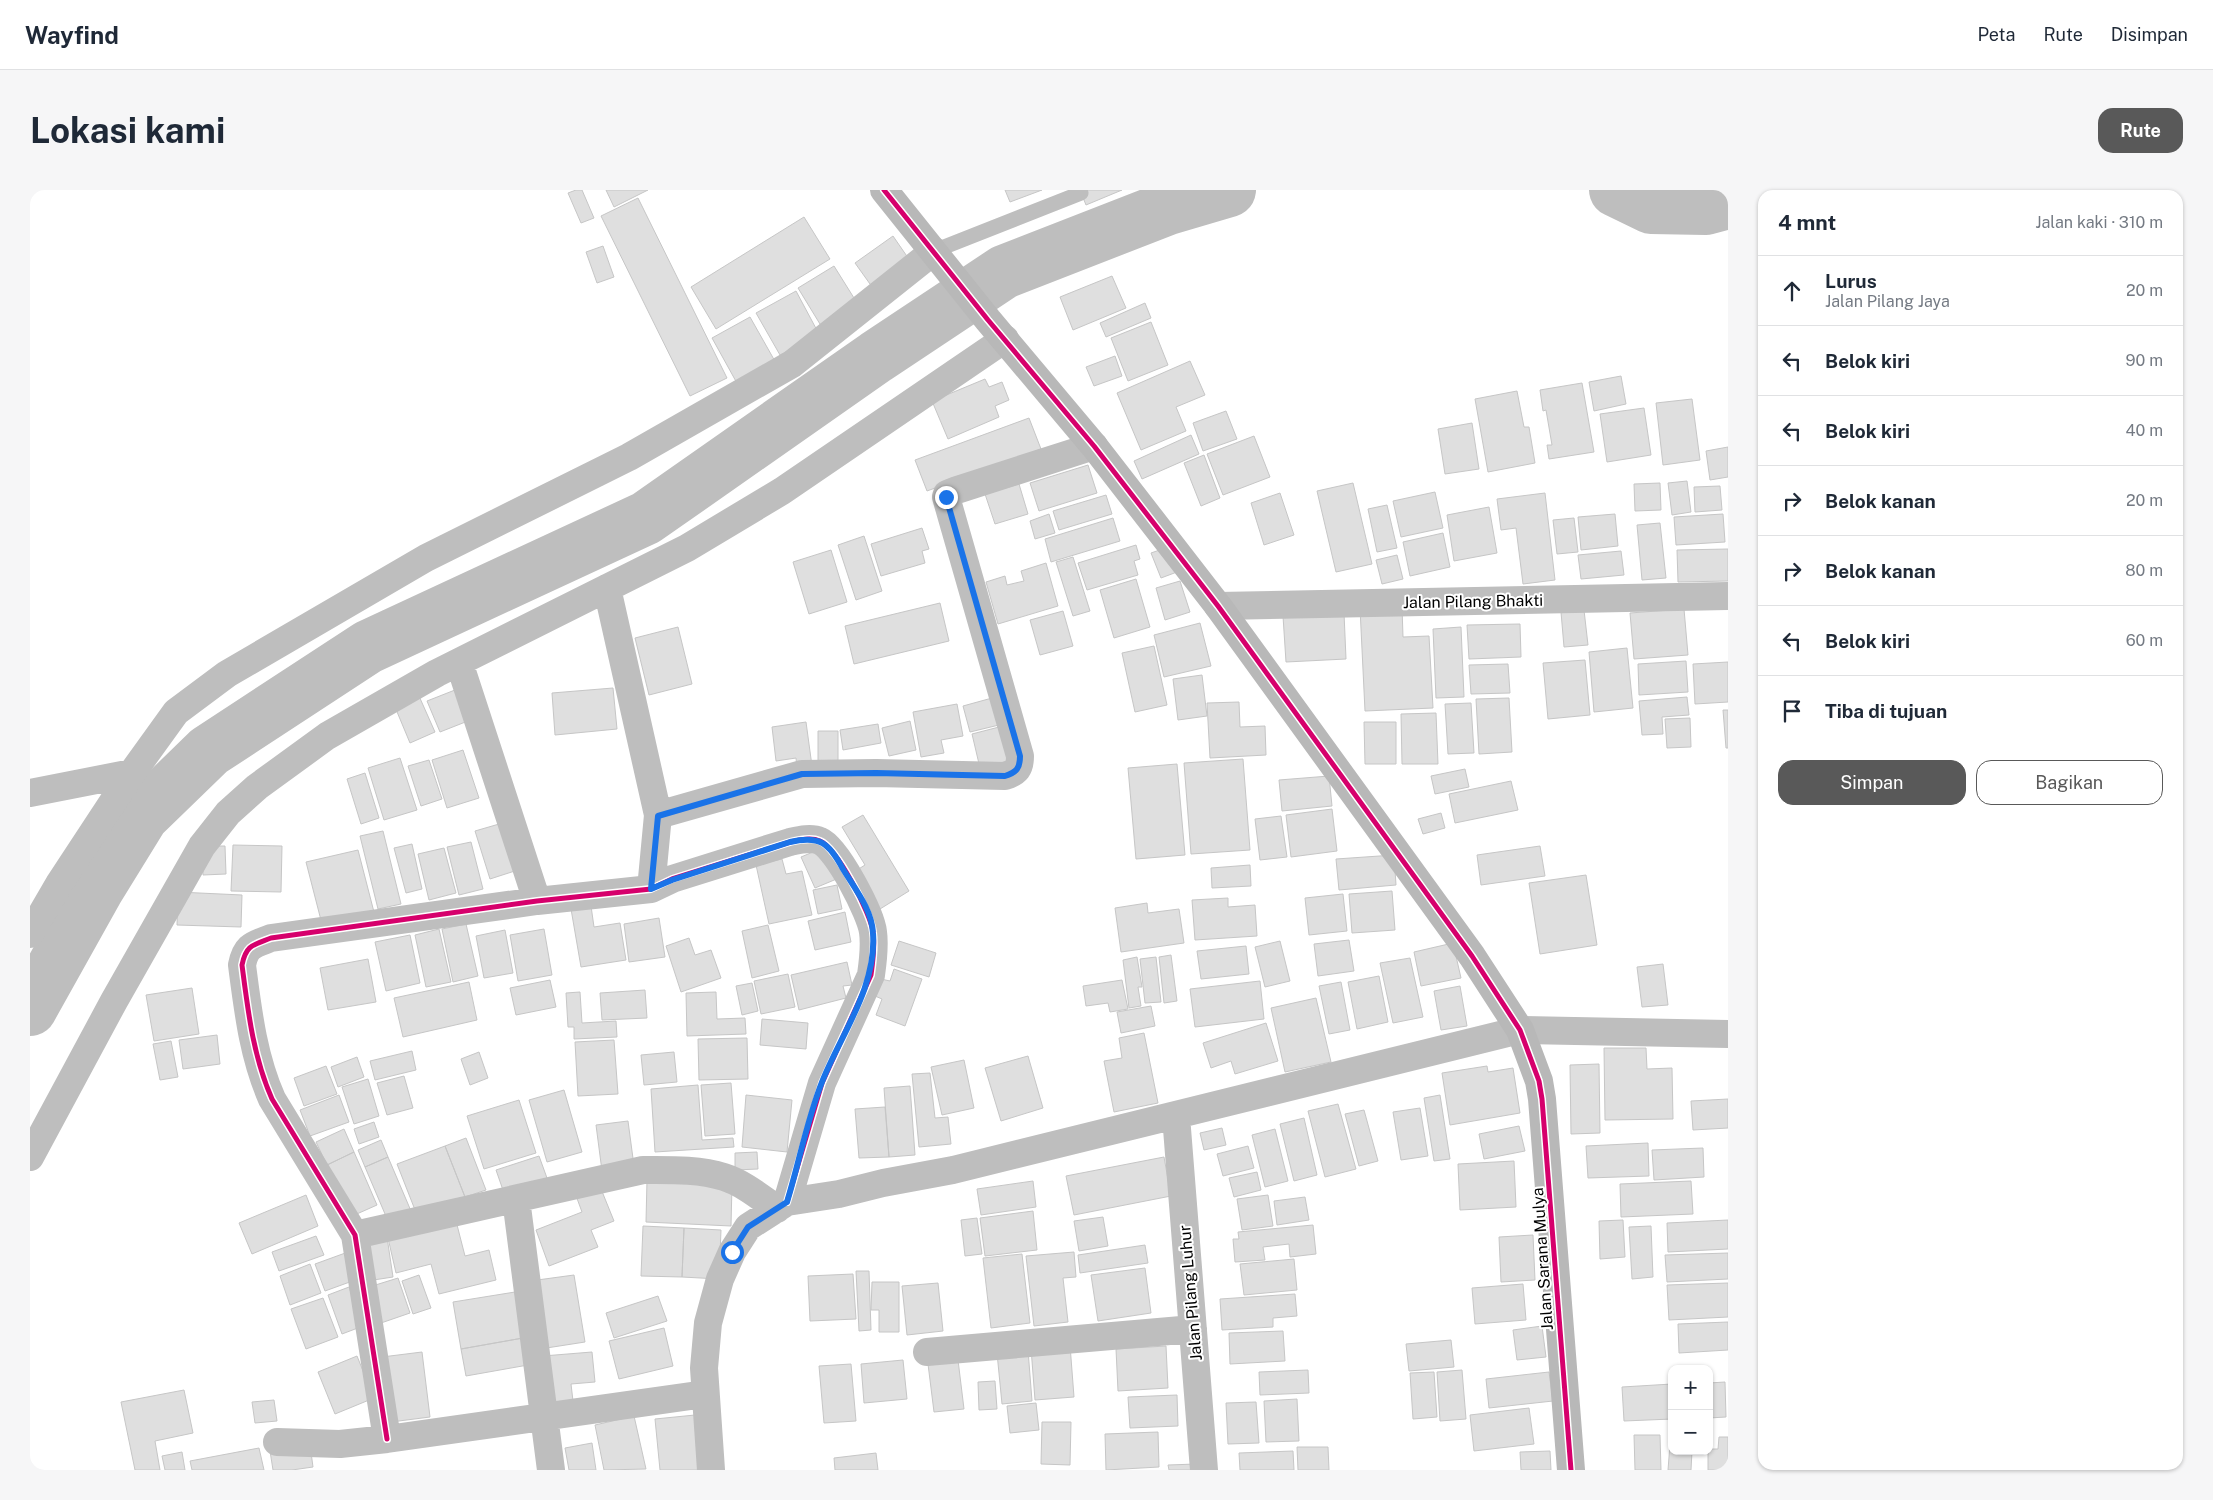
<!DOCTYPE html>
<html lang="id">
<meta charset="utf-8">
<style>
:root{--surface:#fff;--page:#f6f6f7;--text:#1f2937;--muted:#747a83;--line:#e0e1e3;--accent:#595959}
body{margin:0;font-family:"Public Sans",sans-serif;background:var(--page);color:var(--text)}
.controls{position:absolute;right:15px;bottom:15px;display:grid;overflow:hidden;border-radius:10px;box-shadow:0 1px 4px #0004}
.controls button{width:45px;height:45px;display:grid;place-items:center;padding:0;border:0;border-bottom:1px solid var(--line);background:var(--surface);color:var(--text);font:25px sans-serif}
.stop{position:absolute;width:15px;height:15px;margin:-11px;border:4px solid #1a73e8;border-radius:50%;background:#fff}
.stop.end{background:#1a73e8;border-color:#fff;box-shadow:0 1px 5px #0008}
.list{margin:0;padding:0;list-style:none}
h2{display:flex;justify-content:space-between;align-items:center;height:65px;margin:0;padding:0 20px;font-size:21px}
h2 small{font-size:16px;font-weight:400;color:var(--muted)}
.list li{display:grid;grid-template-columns:32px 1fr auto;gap:15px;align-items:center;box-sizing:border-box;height:70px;padding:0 20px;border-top:1px solid var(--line)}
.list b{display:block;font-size:19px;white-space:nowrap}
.list p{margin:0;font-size:16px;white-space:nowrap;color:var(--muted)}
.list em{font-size:16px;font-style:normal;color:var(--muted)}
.actions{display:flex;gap:10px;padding:15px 20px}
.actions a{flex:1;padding:11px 0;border:1px solid var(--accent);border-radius:15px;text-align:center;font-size:18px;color:var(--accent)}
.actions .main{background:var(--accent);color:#fff}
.icon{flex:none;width:28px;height:28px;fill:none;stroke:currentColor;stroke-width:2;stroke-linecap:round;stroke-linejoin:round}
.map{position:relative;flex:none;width:1698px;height:1280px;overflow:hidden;border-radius:15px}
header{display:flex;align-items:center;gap:30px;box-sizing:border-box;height:70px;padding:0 25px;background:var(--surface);border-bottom:1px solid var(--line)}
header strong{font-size:24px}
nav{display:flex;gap:28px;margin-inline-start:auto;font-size:18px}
.intro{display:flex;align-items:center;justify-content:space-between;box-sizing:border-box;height:120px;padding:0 30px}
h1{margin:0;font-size:35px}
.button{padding:12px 22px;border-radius:15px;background:var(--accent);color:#fff;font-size:18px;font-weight:700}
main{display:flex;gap:30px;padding:0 30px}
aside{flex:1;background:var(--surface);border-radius:15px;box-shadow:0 1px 4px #0004}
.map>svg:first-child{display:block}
</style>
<header>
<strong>Wayfind</strong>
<nav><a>Peta</a><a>Rute</a><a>Disimpan</a></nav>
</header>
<div class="intro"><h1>Lokasi kami</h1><a class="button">Rute</a></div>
<main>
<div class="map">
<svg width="1698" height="1280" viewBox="0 0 1698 1280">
<rect width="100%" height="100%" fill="#fff"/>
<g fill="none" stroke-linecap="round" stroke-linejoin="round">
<path stroke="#bebebe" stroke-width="54" d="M1586,0l35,17 55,1 22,-6
M0,819l67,-120 45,-73 67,-65 159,-104 278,-129 230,-161 128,-85 164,-64 61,-18"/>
</g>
<path fill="#dfdfdf" stroke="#c6c6c6" d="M546,0h6l12,28 -13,5 -13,-30z
M576,0h42l-34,17z
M975,0h37l-32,12z
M1050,0h42l-36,15z
M608,8l89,180 -37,18 -89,-180z
M774,27l26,42 -114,70 -25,-42z
M863,46l20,29 -38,26 -20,-28z
M573,56l11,31 -17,6 -11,-31z
M804,76l25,40 -36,23 -25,-41z
M1082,86l14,32 -53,22 -13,-33z
M766,101l23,43 -39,21 -24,-42z
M1115,113l6,15 -45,19 -6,-14z
M720,127l26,46 -38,22 -26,-47z
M1121,132l17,43 -40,16 -17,-43z
M1085,166l7,20 -28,10 -8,-19z
M1160,171l15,34 -29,12 10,24 -45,19 -24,-57z
M1591,186l5,28 -32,7 -5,-29z
M955,189l4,8 13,-5 7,18 -14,6 4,11 -51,22 -16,-38z
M1552,193l12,69 -45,7 -2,-14h5l-6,-35 -3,1 -3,-21z
M1487,201l7,36h5l6,36 -47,9 -13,-73z
M1662,209l8,61 -37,5 -7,-62z
M1614,218l7,47 -44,7 -7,-48z
M1196,221l11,28 -34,12 -10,-28z
M999,228l12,31 -114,42 -12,-31z
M1442,233l7,46 -34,5 -7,-45z
M1161,245l8,19 -57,25 -8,-18z
M1224,246l16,41 -47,18 -16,-41z
M1698,257v30l-18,3 -4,-29z
M1174,265l16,43 -19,8 -17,-43z
M1058,275l9,28 -58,18 -9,-28z
M1657,291l4,31 -19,3 -4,-32z
M1323,293l19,81 -36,8 -19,-81z
M1630,293l1,27 -26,1 -1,-27z
M989,294l9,30 -33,10 -10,-30z
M1690,296l2,24 -27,2 -1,-25z
M1405,302l8,36 -42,9 -8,-36z
M1250,303l14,42 -30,10 -13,-42z
M1515,303l10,87 -32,4 -7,-56 -15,2 -4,-31z
M1076,305l6,19 -53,16 -6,-19z
M1357,315l10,43 -20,4 -9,-43z
M1459,317l8,46 -43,8 -7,-46z
M1019,324l6,19 -20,6 -5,-18z
M1585,324l3,32 -37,4 -3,-33z
M1693,324l2,28 -49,3 -2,-28z
M1083,328l7,23 -69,21 -6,-23z
M1544,328l4,34 -21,2 -4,-34z
M1630,333l6,55 -24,2 -5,-55z
M892,338l7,21 -7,2 3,12 -44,13 -10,-32z
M1413,343l7,34 -40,9 -7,-34z
M834,346l18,55 -26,9 -18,-55z
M1106,355l4,14 -6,2 4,14 -51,15 -9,-27z
M1138,357l9,25 -16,6 -10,-25z
M1698,359v32l-50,1 -1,-32z
M801,360l16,52 -38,12 -16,-52z
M1591,361l3,24 -43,4 -3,-24z
M1367,365l6,24 -21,5 -6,-24z
M1043,367l17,54 -17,5 -17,-54z
M1016,373l12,43 -60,18 -12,-42 19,-6 2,9 17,-4 -3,-10z
M1106,389l14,48 -36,11 -14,-48z
M1150,391l10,31 -25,8 -9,-32z
M910,413l9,38 -95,23 -9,-38z
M1372,417l1,30 26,-1 4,72 -68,3 -5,-103z
M1654,419l4,46 -54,4 -4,-46z
M1554,420l4,35 -24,2 -3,-35z
M1033,421l10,35 -33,9 -10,-35z
M1314,423l2,46 -60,3 -3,-46z
M1170,433l11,43 -47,11 -10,-42z
M1490,434l1,33 -52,2 -2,-34z
M648,437l14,57 -43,11 -14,-57z
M1431,437l3,70 -28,1 -3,-69z
M1124,456l13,59 -32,7 -13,-59z
M1597,458l6,60 -39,4 -5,-60z
M1555,470l5,55 -42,4 -5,-56z
M1656,471l2,31 -49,3 -1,-31z
M1698,472v40l-33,2 -2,-40z
M1478,474l2,29 -39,1 -2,-29z
M1172,485l5,41 -29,4 -5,-41z
M430,498l13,31 -33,13 -13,-31z
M583,498l4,41 -62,6 -3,-42z
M389,506l16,36 -25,11 -15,-36z
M1657,507l2,18 -27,2 1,17 -21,1 -3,-34z
M962,508l7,27 -29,7 -7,-26z
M1479,508l3,54 -33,2 -3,-55z
M1209,512l1,25 25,-1 1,29 -56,3 -3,-55z
M1441,513l3,50 -26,1 -3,-50z
M927,514l6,32 -22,4 3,13 -23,4 -8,-45z
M1693,520h5v38h-2z
M1406,523l2,51h-36l-1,-50z
M1660,528l1,29 -24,1 -2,-29z
M880,531l6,29 -27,6 -7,-28z
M776,532l6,44 -15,2 -1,-10 -20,3 -4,-34z
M1334,532h32v42h-31z
M848,534l3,19 -38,7 -3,-20z
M969,537l9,34 -28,7 -8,-34z
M788,541h20v30h-20z
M433,560l16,48 -32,10 -15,-48z
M370,568l17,52 -33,10 -16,-52z
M1213,569l7,91 -59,4 -7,-91z
M399,570l13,39 -21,7 -13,-40z
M1147,574l8,91 -49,4 -8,-91z
M1435,579l4,18 -34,7 -4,-18z
M335,583l14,45 -18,6 -14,-45z
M1299,586l3,30 -50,5 -3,-31z
M1481,591l7,29 -63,13 -6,-29z
M1302,619l5,42 -46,6 -5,-42z
M1411,623l4,15 -22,6 -5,-15z
M833,625l46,76 -29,18 -23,-39 8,-5 -23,-38z
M1251,626l6,41 -27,3 -5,-41z
M476,632l15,47 -31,10 -15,-48z
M353,641l18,73 -23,5 -18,-73z
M441,652l12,47 -24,6 -12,-48z
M382,654l10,45 -16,4 -12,-45z
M203,655l49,1 -1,46 -50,-1z
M172,656h23l1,28 -23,1z
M1510,656l5,30 -64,9 -4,-30z
M795,657l14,31 -24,10 -14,-31z
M414,658l12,45 -27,7 -11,-46z
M328,660l17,66 -52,12 -17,-66z
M1364,665l2,30 -57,5 -3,-31z
M752,669l4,15 16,-3 10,44 -43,9 -13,-59z
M1220,675l1,21 -39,2 -1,-20z
M1556,685l11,70 -57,9 -11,-71z
M807,695l5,24 -24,5 -5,-24z
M1362,701l3,39 -43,3 -3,-39z
M148,702l64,3 -1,32 -64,-2z
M1313,704l4,37 -38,4 -4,-37z
M1198,708v9l27,-2 2,31 -62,4 -3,-40z
M1117,713l1,10 31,-4 5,34 -63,9 -6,-44z
M561,716l3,21 26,-4 6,37 -45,7 -10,-58z
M815,722l6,30 -36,8 -7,-29z
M629,728l6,39 -36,5 -5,-38z
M436,734l12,52 -25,6 -11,-53z
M738,735l11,46 -27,7 -10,-47z
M409,739l12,53 -25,5 -11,-52z
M514,739l8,46 -34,6 -8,-46z
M475,740l8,43 -29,5 -8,-42z
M380,745l10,48 -34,8 -11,-49z
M659,748l6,17 16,-5 10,28 -40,14 -15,-46z
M1319,750l5,31 -36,5 -4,-32z
M869,751l37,12 -7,24 -38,-12z
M1250,751l10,40 -25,6 -10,-40z
M1423,753l8,35 -40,8 -7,-34z
M1216,756l3,28 -48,5 -4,-28z
M1141,765l6,46 -13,2 -5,-46z
M1107,767l5,30h-4l3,19 -12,2 -6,-48z
M1126,767l5,45 -16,1 -5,-44z
M1380,768l13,59 -30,6 -13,-60z
M338,769l8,43 -48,8 -8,-42z
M817,772l5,23 -9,1 3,12 -47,12 -8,-35z
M1633,774l5,41 -26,2 -5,-40z
M864,779l28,10 -17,47 -29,-11 6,-16 -7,-3 6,-17 9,2z
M758,784l7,33 -34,7 -7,-33z
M1349,786l9,46 -31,7 -9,-47z
M520,790l6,27 -40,8 -6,-27z
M1092,790l6,29 -18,3 -2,-9 -22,3 -3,-20z
M1230,791l4,38 -69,8 -5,-38z
M439,792l8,38 -74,17 -9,-39z
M1311,792l9,48 -21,4 -10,-48z
M722,793l6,28 -16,4 -6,-29z
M1430,796l7,40 -26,4 -7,-39z
M162,798l7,46 -45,7 -8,-46z
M615,800l2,28 -45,2 -2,-27z
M550,802l2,31 34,-2 1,16 -43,2v-12h-6l-2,-34z
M686,802l1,27 28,-1 1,16 -59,2 -1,-43z
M1286,808l15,64 -46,10 -14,-64z
M1121,816l4,20 -34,7 -4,-21z
M732,829l46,4 -2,26 -46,-4z
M1236,833l12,38 -43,13 -4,-13 -20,7 -8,-25z
M1114,843l14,70 -44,9 -10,-51 18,-3 -3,-20z
M187,845l3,29 -37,5 -4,-29z
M717,848l1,41 -49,1 -1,-41z
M584,850l4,54 -40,2 -3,-54z
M141,851l7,36 -18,3 -7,-36z
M1574,858h42l1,21 25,-1 1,51 -68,1z
M382,861l4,19 -41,10 -5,-19z
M449,862l9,26 -18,7 -9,-26z
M644,862l3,30 -33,3 -3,-30z
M998,866l15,52 -42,13 -16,-53z
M327,867l7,20 -26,10 -7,-20z
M934,870l10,48 -32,7 -11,-48z
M1569,874l1,69 -29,1 -1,-69z
M296,876l11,28 -33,12 -10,-28z
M1457,876l1,6 25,-4 7,45 -70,12 -8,-52z
M900,883l5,45 13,-1 3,27 -32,3 -7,-73z
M374,886l9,32 -26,7 -10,-32z
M338,889l11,37 -25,8 -12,-37z
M701,893l4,51 -30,2 -4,-51z
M668,895l4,55 31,-2 1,9 -79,5 -4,-63z
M880,896l5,69 -26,2 -5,-69z
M534,900l18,62 -35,10 -18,-62z
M309,905l10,27 -39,14 -10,-26z
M716,905l46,5 -5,52 -45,-5z
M1410,905l10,64 -16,2 -10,-63z
M1698,909v29l-35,2 -2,-29z
M489,910l17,53 -52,16 -17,-53z
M1308,914l18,65 -31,8 -17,-66z
M855,917l4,50 -30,1 -4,-49z
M1390,918l8,48 -27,4 -8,-48z
M1334,920l14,51 -19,5 -14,-52z
M1274,928l13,57 -23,6 -14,-57z
M598,931l6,45 -32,5 -6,-46z
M344,932l5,15 -20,7 -5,-15z
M1489,936l6,25 -41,8 -5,-25z
M1192,938l4,17 -22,5 -4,-17z
M314,939l10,23 -27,13 -11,-23z
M1245,939l13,52 -23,6 -13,-52z
M436,948l20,52 -21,7 -20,-51z
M351,950l7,17 -23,10 -7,-17z
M1618,953l1,33 -61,2 -2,-32z
M415,956l20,51 -48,18 -20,-51z
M1218,956l6,22 -31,8 -6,-22z
M1673,958l1,29 -50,3 -2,-30z
M324,962l23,53 -27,12 -23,-52z
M727,962l1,17 -23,1v-17z
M509,966l8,22 -43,15 -8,-23z
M358,967l23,54 -23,10 -23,-54z
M1134,967l7,39 -97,19 -8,-39z
M1484,971l2,46 -56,3 -2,-46z
M1227,982l4,18 -27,7 -5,-19z
M617,990l85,4 -1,42 -85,-4z
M1003,991l3,26 -55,8 -4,-26z
M1661,991l2,33 -72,3 -1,-33z
M569,994l15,37 -23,9 7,17 -49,19 -13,-36 46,-18 -7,-19z
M276,1005l12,31 -66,28 -13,-31z
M1238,1005l5,31 -31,4 -5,-31z
M1275,1007l4,23 -32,5 -3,-24z
M1003,1021l4,39 -52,6 -5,-38z
M1073,1027l5,29 -29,5 -5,-30z
M947,1028l5,36 -17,2 -4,-36z
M1593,1030l2,37 -25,2 -1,-38z
M1698,1030v29l-60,3 -1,-29z
M426,1031l9,35 24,-6 7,30 -57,14 -8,-30 -35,9 -8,-35z
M1283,1035l3,29 -26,3 -1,-13 -26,3 2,13 -30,2 -2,-23h6l-1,-7z
M613,1036l41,2 -2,49 -41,-1z
M1621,1036l2,51 -21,2 -3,-52z
M654,1038l37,2 -2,49 -37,-2z
M1503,1045l2,45 -34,2 -2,-45z
M286,1046l8,19 -45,16 -7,-19z
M357,1047l6,40 -26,4 -6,-40z
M1115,1055l3,18 -68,10 -2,-18z
M318,1062l10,27 -33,12 -10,-27z
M1044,1062l2,25 -13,1 5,44 -34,4 -8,-70z
M1698,1063v26l-61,3 -2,-27z
M992,1064l8,69 -39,5 -8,-70z
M1264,1069l3,31 -53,5 -4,-31z
M280,1074l11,29 -31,12 -10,-29z
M1115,1078l6,45 -53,8 -7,-46z
M826,1081h13l2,59 -12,1z
M823,1084l3,45 -46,2 -2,-45z
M389,1085l12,33 -18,6 -11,-33z
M544,1085l11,67 -45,7 -10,-68z
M368,1088l12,35 -29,10 -12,-36z
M842,1092h27v50h-20v-22h-8z
M908,1093l5,48 -36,4 -5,-49z
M1698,1093v34l-59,3 -2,-35z
M1493,1094l3,36 -51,4 -3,-36z
M319,1097l14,39 -21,8 -14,-39z
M485,1102l8,46 -62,11 -8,-47z
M1265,1104l2,22 -24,2v9l-51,3 -2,-31z
M628,1106l9,25 -53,17 -8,-25z
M293,1108l15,39 -32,12 -15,-40z
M1698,1132v28l-49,3 -1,-29z
M1512,1136l4,31 -29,3 -4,-30z
M634,1138l9,38 -54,13 -10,-38z
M1253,1141l2,30 -55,3 -1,-31z
M493,1148l5,27 -62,11 -5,-27z
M1421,1150l3,27 -45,4 -3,-27z
M1040,1155l4,52 -39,3 -4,-52z
M1136,1156l2,42 -50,3 -2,-42z
M998,1160l4,51 -30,3 -5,-51z
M392,1162l8,65 -39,5 -9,-65z
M562,1162l3,30 -24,2 2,17 -26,2 -4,-47z
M327,1166l17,42 -39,16 -17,-42z
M873,1170l4,39 -43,4 -3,-39z
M928,1170l6,49 -30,3 -6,-48z
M821,1174l5,57 -32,2 -5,-57z
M1278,1180l1,23 -49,2 -1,-23z
M1432,1180l4,49 -26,2 -3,-49z
M1404,1182l3,45 -24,2 -3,-46z
M1519,1182l4,29 -64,7 -3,-29z
M965,1191l2,28 -18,1 -1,-28z
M1695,1192l1,35 -17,1v-35z
M1642,1194v35l-48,2 -2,-34z
M154,1200l9,43 -38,8 5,29h-25l-14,-68z
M1147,1205l1,31 -48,2 -2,-31z
M1267,1209l2,42 -33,1 -2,-41z
M244,1210l3,21 -22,2 -3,-21z
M1226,1212l3,41 -31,1 -2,-41z
M1006,1213l3,27 -29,3 -3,-27z
M1499,1218l5,36 -60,7 -4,-36z
M665,1225l5,55h-40l-5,-51z
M604,1226l12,53 -42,1 -9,-45z
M1012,1232h29l-1,43 -29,-1z
M1128,1242l1,35 -53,3 -1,-36z
M1604,1245h26l1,35h-26z
M1689,1247h9v33h-20v-19l1,-2h9z
M562,1253l4,27h-27l-4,-22z
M1640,1254h2v7h20l-1,19h-23z
M280,1255l3,22 -21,3h-19l-3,-19z
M1267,1257h31l1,23h-31z
M229,1258l5,22h-72l-2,-9z
M1263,1261l1,19h-54l-1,-17z
M1520,1261l1,19h-30l-1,-18z
M152,1262l3,18h-20l-3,-14z
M846,1263l2,17h-43l-1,-12z
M1166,1274v6h-27l-1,-5z"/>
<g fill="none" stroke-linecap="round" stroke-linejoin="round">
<path stroke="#bebebe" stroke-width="15" d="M904,61l147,-58"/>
<path stroke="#bebebe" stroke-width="28" d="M577,398l51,227 -7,74
M1188,416l510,-10
M429,472l78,239
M0,603l102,-20
M628,625l144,-41 74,-1 129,3c12,-4 15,-8 15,-20l-74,-259 1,-3 10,-4 137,-44
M0,744l29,-50 73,-111 44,-61 51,-38 199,-116 203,-101 163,-93 142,-113
M1146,926l28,354
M0,967l84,-156 88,-155 26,-33 29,-26 70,-51 110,-63 250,-125 95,-57 223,-152
M486,1009l35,271
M325,1045l288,-65c26,0 56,-1 81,7 19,6 36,20 53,32
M897,1162l266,-23
M357,1249l-32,-204 -83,-136c-19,-43 -24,-88 -30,-134 4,-20 11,-20 29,-27l266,-37 114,-12 21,-10 118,-37c9,-2 21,-5 30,-1 17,7 51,73 53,91 2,14 0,29 -2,43l-49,108 -35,119
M247,1252l63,2 47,-5 318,-45
M681,1280l-7,-102 4,-45 12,-44 12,-27 16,-25 39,-25 52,-8 44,-11 70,-13 567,-140 208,4"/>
<path stroke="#b8b8b8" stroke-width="28" d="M854,0l104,130 106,126 124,160 254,350 48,74 19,51 3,18 29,371"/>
<g stroke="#fff" stroke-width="8">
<path id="cycleway" d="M854,0l104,130 106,126 124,160 254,350 48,74 19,51 3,18 29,371
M357,1249l-32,-204 -83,-136c-19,-43 -24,-88 -30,-134 4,-20 11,-20 29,-27l266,-37 114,-12 21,-10 118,-37c9,-2 21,-5 30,-1 17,7 51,73 53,91 2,14 0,29 -2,43l-49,108 -35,119"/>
</g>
<use href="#cycleway" stroke="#d6006c" stroke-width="5"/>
</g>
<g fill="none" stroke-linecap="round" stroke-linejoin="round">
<path stroke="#1a73e8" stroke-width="6" d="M702,1062l16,-25 39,-25c12,-39 20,-82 35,-120 19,-48 55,-95 51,-149 -1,-23 -18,-44 -30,-64 -14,-26 -23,-34 -53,-27l-118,38 -21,9 7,-73 144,-42 74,-1 129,3c12,-4 15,-8 15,-20l-74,-259"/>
</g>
<g text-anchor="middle" stroke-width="4" stroke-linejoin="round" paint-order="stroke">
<g font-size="16" fill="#000" stroke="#fff">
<text transform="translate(1443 411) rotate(-1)" y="6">Jalan Pilang Bhakti</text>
<text transform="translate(1512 1069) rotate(-94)" y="6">Jalan Sarana Mulya</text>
<text transform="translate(1160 1103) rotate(-95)" y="6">Jalan Pilang Luhur</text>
</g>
</g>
</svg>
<div class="controls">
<button>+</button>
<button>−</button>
</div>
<div class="stop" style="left:702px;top:1062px"></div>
<div class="stop end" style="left:916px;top:307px"></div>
</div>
<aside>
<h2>4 mnt<small>Jalan kaki · 310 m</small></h2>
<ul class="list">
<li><svg class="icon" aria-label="ahead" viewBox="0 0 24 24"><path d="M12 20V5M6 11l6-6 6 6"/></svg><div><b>Lurus</b><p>Jalan Pilang Jaya</p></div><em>20 m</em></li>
<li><svg class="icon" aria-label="left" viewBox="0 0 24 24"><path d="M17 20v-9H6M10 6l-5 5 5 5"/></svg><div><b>Belok kiri</b></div><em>90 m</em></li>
<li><svg class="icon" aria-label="left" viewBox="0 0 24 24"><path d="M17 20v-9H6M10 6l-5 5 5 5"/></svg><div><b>Belok kiri</b></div><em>40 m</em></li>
<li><svg class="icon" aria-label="right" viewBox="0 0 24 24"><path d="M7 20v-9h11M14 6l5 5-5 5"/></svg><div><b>Belok kanan</b></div><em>20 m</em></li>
<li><svg class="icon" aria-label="right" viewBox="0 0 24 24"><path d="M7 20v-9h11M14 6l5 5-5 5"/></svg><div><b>Belok kanan</b></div><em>80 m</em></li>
<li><svg class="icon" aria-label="left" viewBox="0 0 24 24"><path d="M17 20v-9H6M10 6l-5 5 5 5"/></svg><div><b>Belok kiri</b></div><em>60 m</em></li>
<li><svg class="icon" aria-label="arrive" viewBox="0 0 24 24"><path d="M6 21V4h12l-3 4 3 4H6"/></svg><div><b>Tiba di tujuan</b></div></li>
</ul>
<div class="actions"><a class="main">Simpan</a><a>Bagikan</a></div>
</aside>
</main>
